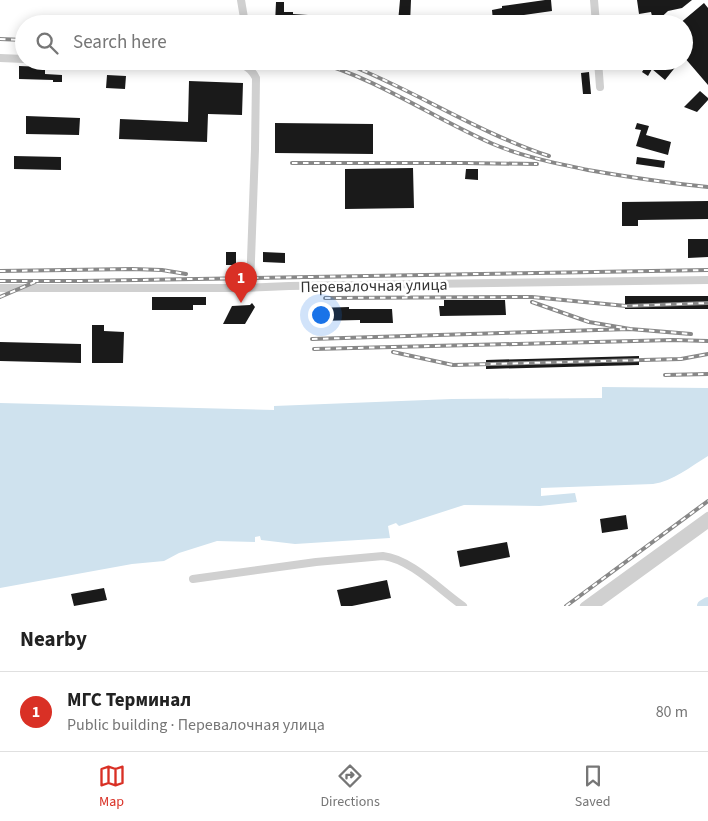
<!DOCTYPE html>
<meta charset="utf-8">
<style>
:root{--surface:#fff;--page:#f2f2f2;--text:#222;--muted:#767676;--line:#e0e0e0;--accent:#d93025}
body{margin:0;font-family:"Source Sans 3",sans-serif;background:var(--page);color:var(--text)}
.you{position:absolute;left:320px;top:314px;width:18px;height:18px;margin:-12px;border:4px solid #fff;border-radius:50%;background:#1a73e8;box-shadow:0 0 0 8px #1a73e833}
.badge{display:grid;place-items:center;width:32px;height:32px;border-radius:50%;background:var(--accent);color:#fff;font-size:16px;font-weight:700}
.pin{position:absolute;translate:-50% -41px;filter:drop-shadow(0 1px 2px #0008)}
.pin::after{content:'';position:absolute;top:26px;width:18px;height:15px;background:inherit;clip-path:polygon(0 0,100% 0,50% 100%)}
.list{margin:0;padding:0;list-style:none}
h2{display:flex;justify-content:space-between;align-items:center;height:65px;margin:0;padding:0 20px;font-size:21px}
h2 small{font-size:16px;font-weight:400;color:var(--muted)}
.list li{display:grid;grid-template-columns:32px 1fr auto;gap:15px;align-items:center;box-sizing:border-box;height:80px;padding:0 20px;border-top:1px solid var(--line)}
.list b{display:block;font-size:19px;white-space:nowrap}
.list p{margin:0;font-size:16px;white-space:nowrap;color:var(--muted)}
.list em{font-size:16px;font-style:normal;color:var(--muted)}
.icon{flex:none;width:28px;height:28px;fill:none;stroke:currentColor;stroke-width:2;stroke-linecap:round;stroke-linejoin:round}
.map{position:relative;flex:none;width:708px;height:606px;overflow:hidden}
.search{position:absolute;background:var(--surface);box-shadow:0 2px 12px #0003;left:15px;right:15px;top:15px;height:55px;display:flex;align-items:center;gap:12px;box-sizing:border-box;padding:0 18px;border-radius:28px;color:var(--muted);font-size:19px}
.sheet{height:145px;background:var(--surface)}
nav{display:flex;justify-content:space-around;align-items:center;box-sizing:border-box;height:70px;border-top:1px solid var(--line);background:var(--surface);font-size:14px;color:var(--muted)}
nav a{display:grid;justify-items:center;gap:2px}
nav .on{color:var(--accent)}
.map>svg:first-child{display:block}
</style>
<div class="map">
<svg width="708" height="606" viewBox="0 0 708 606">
<rect width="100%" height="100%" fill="#fff"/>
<path fill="#cfe2ee" d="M602,387l106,1v68c-18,11 -35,25 -55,28l-112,4v8l34,-3 2,9 -37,4 -76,-1 -65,21 -3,-3 -8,3 2,12 -95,6 -34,-4 -1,-4 -5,1v5l-38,-1 -38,12 -15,8 -32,3 -132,24v-185l274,7v-4l178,-7 150,-1z"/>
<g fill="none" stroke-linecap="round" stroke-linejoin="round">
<path stroke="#cfe2ee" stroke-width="12" d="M703,606l5,-3"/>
</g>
<path fill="#1a1a1a" d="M400,0h11l-1,24 -12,-2z
M545,0h6l1,11 -49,7v1l-10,2 -1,-11 10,-2v-2z
M637,0h55l-10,8 -14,3 -14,13 -3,-12 -12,2z
M276,2h8v10h9v2l15,1 -1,8 -15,-1v2h-17z
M704,3l4,5v77l-24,-28v-33h-5z
M649,61h23l5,4 -12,15 -13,-11 -4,7 -6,-4z
M19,66l26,1v7l17,1v7h-9v-2l-34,-1z
M589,72l2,22h-8l-2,-21z
M107,75l19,1 -1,13 -19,-1z
M189,81l54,2 -1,32 -34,-1 -1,28 -88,-3 1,-20 68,3z
M700,91l8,7v2l-11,12 -13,-5z
M26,116l54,2 -1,17 -53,-1z
M275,123l98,1v30l-98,-1z
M637,123l12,3 -3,9 25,7 -3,13 -32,-9 5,-16 -6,-1z
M14,156l47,1v13l-47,-1z
M637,157l28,4 -1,7 -28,-4z
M413,168l1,40 -69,1v-40z
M466,169h12v11l-13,-1z
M708,201v18l-70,1v6h-16v-24z
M688,239h20v18l-20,1z
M226,252h10v13h-10z
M263,252l22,1v10l-22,-1z
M625,296h83v13h-83z
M152,297h54v8h-13v5h-41z
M444,300h61l1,15 -66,1 -1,-10h5z
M252,303l3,4 -10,17h-22l9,-18 18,-1z
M349,307v2h43l1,14h-33v-3l-43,1 -1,-13z
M92,325h12v6l20,1 -1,31h-31z
M0,342l81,2v19l-81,-2z
M639,356v9l-153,4v-9z
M626,515l2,14 -26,4 -2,-14z
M507,542l3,15 -50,10 -3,-16z
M387,580l4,18 -39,8h-11l-4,-16z
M104,588l3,12 -33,6 -3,-12z"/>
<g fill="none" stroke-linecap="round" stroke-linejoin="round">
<path stroke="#d0d0d0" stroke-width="8" d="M241,0l4,24
M594,0l2,24
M0,58l24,1
M126,61l110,2c10,3 15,5 20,15l-1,71 -5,138
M598,61l2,26
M0,288h244l45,-2 419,-6
M193,579l123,-17 67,-6c28,3 58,35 80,50
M584,606l124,-90
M595,606l113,-82"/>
<g stroke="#888" stroke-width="4">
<path id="rail" d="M0,39l24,1
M314,61c64,18 119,57 179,83 31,13 62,19 95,26 40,7 80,13 120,17
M342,62c71,27 134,70 207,94
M292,163h172l73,1
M0,271l132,-2 30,1 24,4
M0,281h79l629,-11
M0,297l35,-15
M325,298l207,-1 94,9 82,-3
M532,302l57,20 41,7 61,5
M312,339l318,-10
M314,349l359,-9 35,1
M393,352l60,13 228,-6 27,-5
M665,375l43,-1
M566,606l142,-105"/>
</g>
<use href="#rail" stroke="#fff" stroke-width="2" stroke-dasharray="5.5" stroke-linecap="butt"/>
</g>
<g text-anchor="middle" stroke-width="5" stroke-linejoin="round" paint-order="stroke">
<g font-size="16" fill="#333" stroke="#fff">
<text transform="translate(374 285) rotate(-1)" y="6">Перевалочная улица</text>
</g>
</g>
</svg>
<div class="you"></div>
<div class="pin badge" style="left:241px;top:303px">1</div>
<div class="search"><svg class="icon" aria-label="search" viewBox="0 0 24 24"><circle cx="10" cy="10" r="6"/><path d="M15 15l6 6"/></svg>Search here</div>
</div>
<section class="sheet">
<h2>Nearby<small></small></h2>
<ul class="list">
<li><span class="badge">1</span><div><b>МГС Терминал</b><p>Public building · Перевалочная улица</p></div><em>80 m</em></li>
</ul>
</section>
<nav>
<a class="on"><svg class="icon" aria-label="map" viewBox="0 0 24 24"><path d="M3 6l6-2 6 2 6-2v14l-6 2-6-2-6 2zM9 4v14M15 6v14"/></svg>Map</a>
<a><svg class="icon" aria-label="directions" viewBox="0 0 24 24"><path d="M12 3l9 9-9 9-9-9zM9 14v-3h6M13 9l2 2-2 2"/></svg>Directions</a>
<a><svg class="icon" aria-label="saved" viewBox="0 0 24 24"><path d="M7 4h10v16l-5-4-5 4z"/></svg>Saved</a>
</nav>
